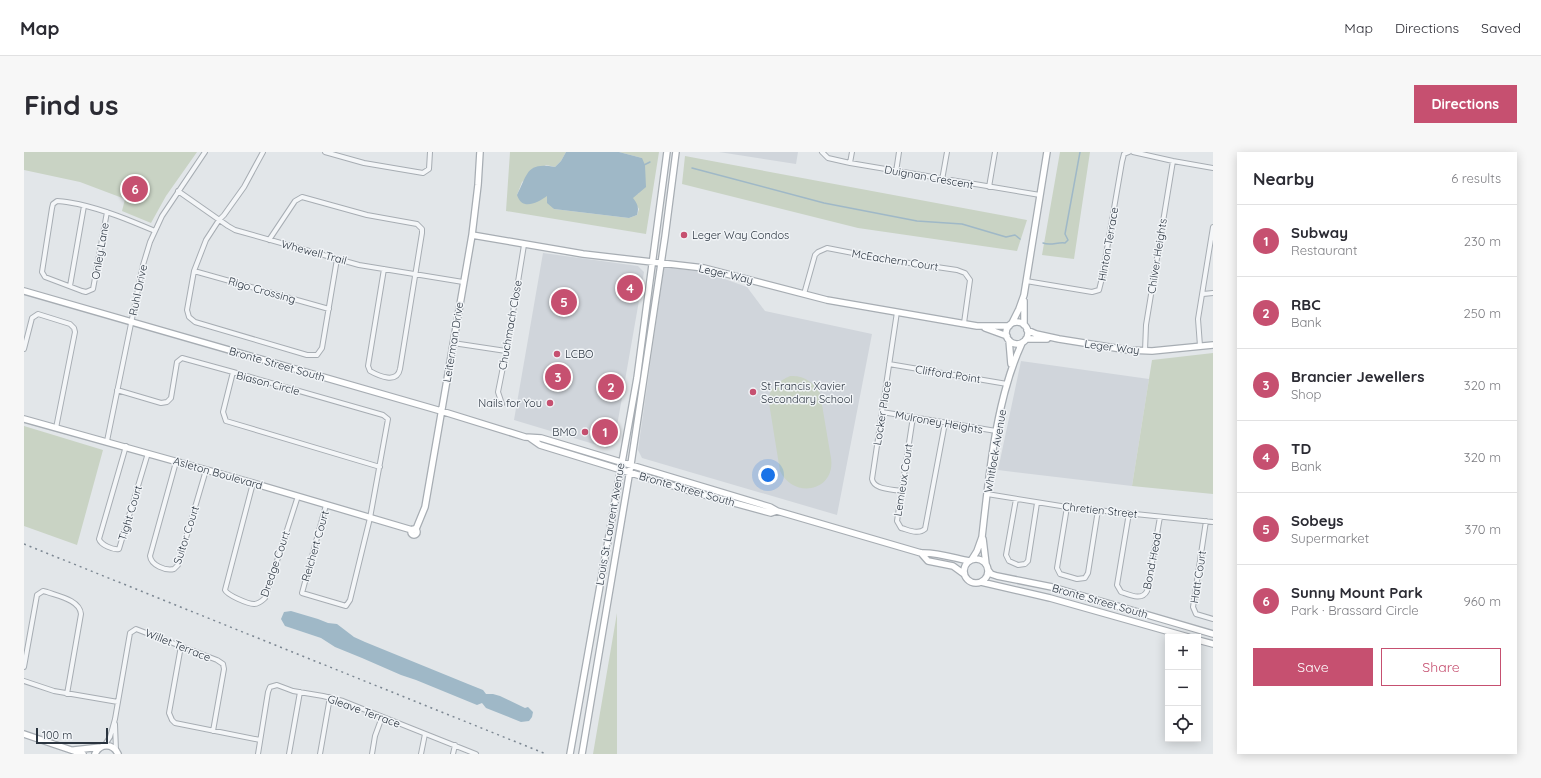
<!DOCTYPE html>
<meta charset="utf-8">
<style>
:root{--surface:#fff;--page:#f7f7f7;--text:#2b2b33;--muted:#7c7c81;--line:#e1e1e2;--accent:#c65070}
body{margin:0;font-family:Quicksand,sans-serif;background:var(--page);color:var(--text)}
.controls{position:absolute;right:12px;bottom:12px;display:grid;overflow:hidden;border-radius:0px;box-shadow:0 2px 10px #0003}
.controls button{width:36px;height:36px;display:grid;place-items:center;padding:0;border:0;border-bottom:1px solid var(--line);background:var(--surface);color:var(--text);font:20px sans-serif}
.scale{position:absolute;left:12px;bottom:10px;width:72px;box-sizing:border-box;padding-left:4px;border:2px solid #2b3540;border-top:0;font-size:11px;line-height:14px;white-space:nowrap;color:#2b3540;-webkit-text-stroke:3px #f1f4f7;paint-order:stroke}
.you{position:absolute;left:744px;top:323px;width:14px;height:14px;margin:-10px;border:3px solid #fff;border-radius:50%;background:#1a73e8;box-shadow:0 0 0 6px #1a73e833}
.badge{display:grid;place-items:center;width:26px;height:26px;border-radius:50%;background:var(--accent);color:#fff;font-size:13px;font-weight:700}
.pin{position:absolute;translate:-50% -50%;border:2px solid #fff;box-shadow:0 1px 4px #0006}
.list{margin:0;padding:0;list-style:none}
h2{display:flex;justify-content:space-between;align-items:center;height:52px;margin:0;padding:0 16px;font-size:17px}
h2 small{font-size:13px;font-weight:400;color:var(--muted)}
.list li{display:grid;grid-template-columns:26px 1fr auto;gap:12px;align-items:center;box-sizing:border-box;height:72px;padding:0 16px;border-top:1px solid var(--line)}
.list b{display:block;font-size:15px;white-space:nowrap}
.list p{margin:0;font-size:13px;white-space:nowrap;color:var(--muted)}
.list em{font-size:13px;font-style:normal;color:var(--muted)}
.actions{display:flex;gap:8px;padding:12px 16px}
.actions a{flex:1;padding:9px 0;border:1px solid var(--accent);border-radius:0px;text-align:center;font-size:14px;color:var(--accent)}
.actions .main{background:var(--accent);color:#fff}
.icon{flex:none;width:22px;height:22px;fill:none;stroke:currentColor;stroke-width:2;stroke-linecap:round;stroke-linejoin:round}
.map{position:relative;flex:none;width:1189px;height:602px;overflow:hidden;border-radius:0px}
header{display:flex;align-items:center;gap:24px;box-sizing:border-box;height:56px;padding:0 20px;background:var(--surface);border-bottom:1px solid var(--line)}
header strong{font-size:19px}
nav{display:flex;gap:22px;margin-inline-start:auto;font-size:14px}
.intro{display:flex;align-items:center;justify-content:space-between;box-sizing:border-box;height:96px;padding:0 24px}
h1{margin:0;font-size:28px}
.button{padding:10px 18px;border-radius:0px;background:var(--accent);color:#fff;font-size:14px;font-weight:700}
main{display:flex;gap:24px;padding:0 24px}
aside{flex:1;background:var(--surface);border-radius:0px;box-shadow:0 2px 10px #0003}
.map>svg:first-child{display:block}
</style>
<header>
<strong>Map</strong>
<nav><a>Map</a><a>Directions</a><a>Saved</a></nav>
</header>
<div class="intro"><h1>Find us</h1><a class="button">Directions</a></div>
<main>
<div class="map">
<svg width="1189" height="602" viewBox="0 0 1189 602">
<rect width="100%" height="100%" fill="#e2e6e9"/>
<path fill="#d0d5db" d="M695,0h79l-2,12z
M519,101l95,13 6,6 -30,171 -7,5 -93,-28z
M640,115l41,5 42,15 18,24 107,23 -35,181 -195,-57 -4,-8z
M997,209l128,18 -17,107 -134,-16z"/>
<path fill="#c9d3c4" d="M0,0h173l-31,44 -15,27 -29,-12 3,-12 -45,-17 -56,-12z
M486,0h56l-5,9 -6,6 -9,-2 -24,17 -5,13 30,1 7,13 75,9 8,-3 2,-6 -7,-11 3,-3 4,-2 3,-35 -23,-6h40l-13,82 -140,-23z
M1036,0h30l-16,107 -32,-4z
M661,4l342,64 -10,31 -159,-23 -176,-44z
M1189,201v141l-81,-8 20,-126z
M766,224c14,-1 23,6 30,17l11,65c5,33 -37,42 -51,13l-11,-68c-2,-14 10,-22 21,-27z
M0,274l79,24 -26,95 -53,-19z
M593,461v141h-24z"/>
<path fill="#9fb8c7" d="M542,0h53l23,6 3,7 1,22 -13,11c5,6 6,10 4,17l-8,3 -75,-9 -7,-6v-7c-10,7 -25,15 -30,-1 11,-21 9,-33 38,-28l6,-6z
M267,459l27,8 10,4 9,1 17,13 11,5 103,42 15,6 3,4h7l7,2 25,12 3,-1 5,5 -1,5 -3,4 -8,1 -35,-14 -4,-5 -5,2 -61,-25 -15,-5 -39,-17 -27,-11 -14,-9 -36,-12 -4,-7 3,-7z"/>
<g fill="none" stroke-linecap="round" stroke-linejoin="round">
<path stroke="#9fb8c7" stroke-width="1.5" d="M620,13l6,-3
M668,16l132,35 93,18 45,3 44,13 9,-2 5,4
M1019,91c8,3 14,-1 22,0l3,-3 -3,-6 15,-82"/>
<g stroke="#a7adb3" stroke-width="6">
<path id="street" d="M239,0l-19,35 -20,28 -5,5 -13,20 -12,31 -7,39 2,7 6,5 112,33h10l5,-7 15,-89
M301,0l39,11 59,10 6,-4 1,-17
M798,0l6,6 22,5 190,32
M1109,0l40,9 40,7
M826,11l2,-11
M872,20l3,-20
M918,28l5,-28
M965,35l6,-35
M154,39l50,35 7,4 124,35 104,17
M83,60l-14,77 -7,3 -4,-1 -37,-14 -3,-5 10,-64 1,-4 4,-3c7,0 14,2 21,3 27,6 51,16 77,27
M245,88l26,-39 7,-4 65,18 50,9 5,5v4l-22,136c-3,15 -21,7 -30,2l-2,-5 16,-97
M170,119l135,38
M1002,129l66,11 7,-2 3,-12 20,-116 2,-8 5,-2
M46,134l14,-80
M780,142l11,-39 3,-3 9,-4 62,12 68,10 8,3 5,7 -6,43
M1179,142l10,-1
M873,160l-25,167c2,11 20,10 29,12
M429,191l53,8
M1176,194l-2,-27 15,-92
M0,197l8,-31 6,-4 32,10 4,4 1,4 -19,96
M1121,199l1,-26 27,-164
M865,212l118,20
M93,238l44,13 6,-1 4,-4 6,-36 5,-4 51,14
M478,252l-4,-12 11,-55 15,-92
M858,260l114,19
M889,265l-16,104 4,7c8,2 17,7 24,1l20,-106
M83,289l36,-176 7,-23 12,-26 43,-64
M102,294l-27,93c2,6 14,11 20,10l29,-96
M152,310l-26,94c1,9 15,15 24,13l4,-4 28,-95
M229,331l-28,107c2,5 23,14 29,14 5,0 8,-3 11,-6l33,-102
M963,342l80,13 146,15
M992,347l-10,56 3,6 9,4 7,-1 3,-3 9,-58
M302,353l-24,88 44,13 4,-6 20,-82 18,-99 -5,-4 -150,-43 -10,40 3,9 154,46
M1043,355l-10,61 3,6 17,5 8,-1 3,-5 10,-63
M1105,361l-12,72 4,7c9,3 21,9 26,-1l13,-74
M1182,369l-13,86 3,7 17,5
M157,494l-12,67 3,7 3,3 85,17
M0,515l13,-72 6,-4 4,1c11,4 33,8 34,22l-14,80
M0,529l30,10 64,11
M91,572l1,27
M80,594l6,-9 5,-18 15,-86 6,-4 81,31 6,4 1,5 -11,62
M234,602l10,-62 2,-5 7,-2 16,6 30,5 20,5 133,53
M265,602l11,-62
M296,602l10,-57
M348,602l3,-18 7,-19
M397,602l4,-20
M429,602l2,-9"/>
</g>
<g stroke="#a7adb3" stroke-width="8">
<path id="secondary" d="M448,83l111,19 121,14 123,32 150,26h32
M0,139l417,120 84,26 16,1 229,69 7,4 144,42c15,-1 33,5 48,8
M1000,149v24
M982 181a11 11 0 1 1 22 0a11 11 0 1 1-22 0Z
M988,171l7,-14 5,-14 23,-143
M961,176l22,8
M1003,178l9,4 23,5 69,11 24,1 61,-6
M1002,187h21
M985,188l2,24
M0,267l229,64 159,47
M506,286l10,7 150,46 81,22 6,-2
M387 380a3 3 0 1 1 6 0a3 3 0 1 1-6 0Z
M392,377l9,-22 47,-272 6,-50 2,-33
M959,387l3,25
M897,401l7,8 25,5 11,8
M940 419a12 12 0 1 1 24 0a12 12 0 1 1-24 0Z
M948,407l5,-8 5,-14c7,-62 14,-138 40,-194
M964,418l3,4 6,2 55,11 161,47
M957,430l69,16 138,39
M1174,488l15,4
M0,582l59,20
M50,598l27,-3
M71,602c5,-11 18,-11 23,0
M546,602l67,-376 30,-226
M558,602l49,-290 34,-227 11,-85"/>
</g>
<use href="#street" stroke="#f4f6f8" stroke-width="4"/>
<use href="#secondary" stroke="#fff" stroke-width="5.5"/>
<path stroke="#7c8792" stroke-width="1.5" stroke-dasharray="2 4" stroke-linecap="butt" d="M0,392l522,210"/>
</g>
<g fill="#c65070" stroke="#f1f4f7" stroke-width="1.5">
<circle cx="660" cy="83" r="4"/>
<circle cx="533" cy="202" r="4"/>
<circle cx="729" cy="240" r="4"/>
<circle cx="526" cy="251" r="4"/>
<circle cx="561" cy="280" r="4"/>
</g>
<g text-anchor="middle" stroke-width="3" stroke-linejoin="round" paint-order="stroke">
<g font-size="11" fill="#2b3540" stroke="#f1f4f7">
<text transform="translate(905 25) rotate(10)" y="4">Duignan Crescent</text>
<text transform="translate(1084 92) rotate(-80)" y="4">Hinton Terrace</text>
<text transform="translate(76 99) rotate(-80)" y="4">Onley Lane</text>
<text transform="translate(290 100) rotate(15)" y="4">Whewell Trail</text>
<text transform="translate(1133 104) rotate(-81)" y="4">Chilver Heights</text>
<text transform="translate(871 108) rotate(9)" y="4">McEachern Court</text>
<text transform="translate(702 122) rotate(13)" y="4">Leger Way</text>
<text transform="translate(114 138) rotate(-78)" y="4">Ruhl Drive</text>
<text transform="translate(238 138) rotate(16)" y="4">Rigo Crossing</text>
<text transform="translate(486 173) rotate(-80)" y="4">Chuchmach Close</text>
<text transform="translate(429 190) rotate(-81)" y="4">Leiterman Drive</text>
<text transform="translate(1088 195) rotate(7)" y="4">Leger Way</text>
<text transform="translate(253 212) rotate(16)" y="4">Bronte Street South</text>
<text transform="translate(924 222) rotate(9)" y="4">Clifford Point</text>
<text transform="translate(244 231) rotate(15)" y="4">Biason Circle</text>
<text transform="translate(858 261) rotate(-81)" y="4">Locker Place</text>
<text transform="translate(915 270) rotate(10)" y="4">Mulroney Heights</text>
<text transform="translate(971 299) rotate(-80)" y="4">Whitlock Avenue</text>
<text transform="translate(194 321) rotate(16)" y="4">Asleton Boulevard</text>
<text transform="translate(879 328) rotate(-81)" y="4">Lemieux Court</text>
<text transform="translate(663 337) rotate(16)" y="4">Bronte Street South</text>
<text transform="translate(1076 358) rotate(6)" y="4">Chretien Street</text>
<text transform="translate(106 361) rotate(-73)" y="4">Tight Court</text>
<text transform="translate(586 372) rotate(-80)" y="4">Louis St. Laurent Avenue</text>
<text transform="translate(162 383) rotate(-72)" y="4">Suitor Court</text>
<text transform="translate(291 394) rotate(-74)" y="4">Reichert Court</text>
<text transform="translate(1128 409) rotate(-79)" y="4">Bond Head</text>
<text transform="translate(251 412) rotate(-71)" y="4">Dredge Court</text>
<text transform="translate(1174 425) rotate(-81)" y="4">Hatt Court</text>
<text transform="translate(1076 449) rotate(16)" y="4">Bronte Street South</text>
<text transform="translate(154 493) rotate(22)" y="4">Willet Terrace</text>
<text transform="translate(340 559) rotate(20)" y="4">Gleave Terrace</text>
</g>
<g font-size="11" fill="#2b3540" stroke="#f1f4f7" text-anchor="start">
<text x="668" y="87">Leger Way Condos</text>
<text x="541" y="206">LCBO</text>
<text x="737" y="238">St Francis Xavier<tspan x="737" dy="13">Secondary School</tspan></text>
<text x="518" y="255" text-anchor="end">Nails for You</text>
<text x="553" y="284" text-anchor="end">BMO</text>
</g>
</g>
</svg>
<div class="controls">
<button>+</button>
<button>−</button>
<button><svg class="icon" aria-label="locate" viewBox="0 0 24 24"><circle cx="12" cy="12" r="6"/><path d="M12 2v4M12 18v4M2 12h4M18 12h4"/></svg></button>
</div>
<div class="scale">100 m</div>
<div class="you"></div>
<div class="pin badge" style="left:581px;top:280px">1</div>
<div class="pin badge" style="left:587px;top:235px">2</div>
<div class="pin badge" style="left:534px;top:225px">3</div>
<div class="pin badge" style="left:606px;top:136px">4</div>
<div class="pin badge" style="left:540px;top:150px">5</div>
<div class="pin badge" style="left:111px;top:37px">6</div>
</div>
<aside>
<h2>Nearby<small>6 results</small></h2>
<ul class="list">
<li><span class="badge">1</span><div><b>Subway</b><p>Restaurant</p></div><em>230 m</em></li>
<li><span class="badge">2</span><div><b>RBC</b><p>Bank</p></div><em>250 m</em></li>
<li><span class="badge">3</span><div><b>Brancier Jewellers</b><p>Shop</p></div><em>320 m</em></li>
<li><span class="badge">4</span><div><b>TD</b><p>Bank</p></div><em>320 m</em></li>
<li><span class="badge">5</span><div><b>Sobeys</b><p>Supermarket</p></div><em>370 m</em></li>
<li><span class="badge">6</span><div><b>Sunny Mount Park</b><p>Park · Brassard Circle</p></div><em>960 m</em></li>
</ul>
<div class="actions"><a class="main">Save</a><a>Share</a></div>
</aside>
</main>
